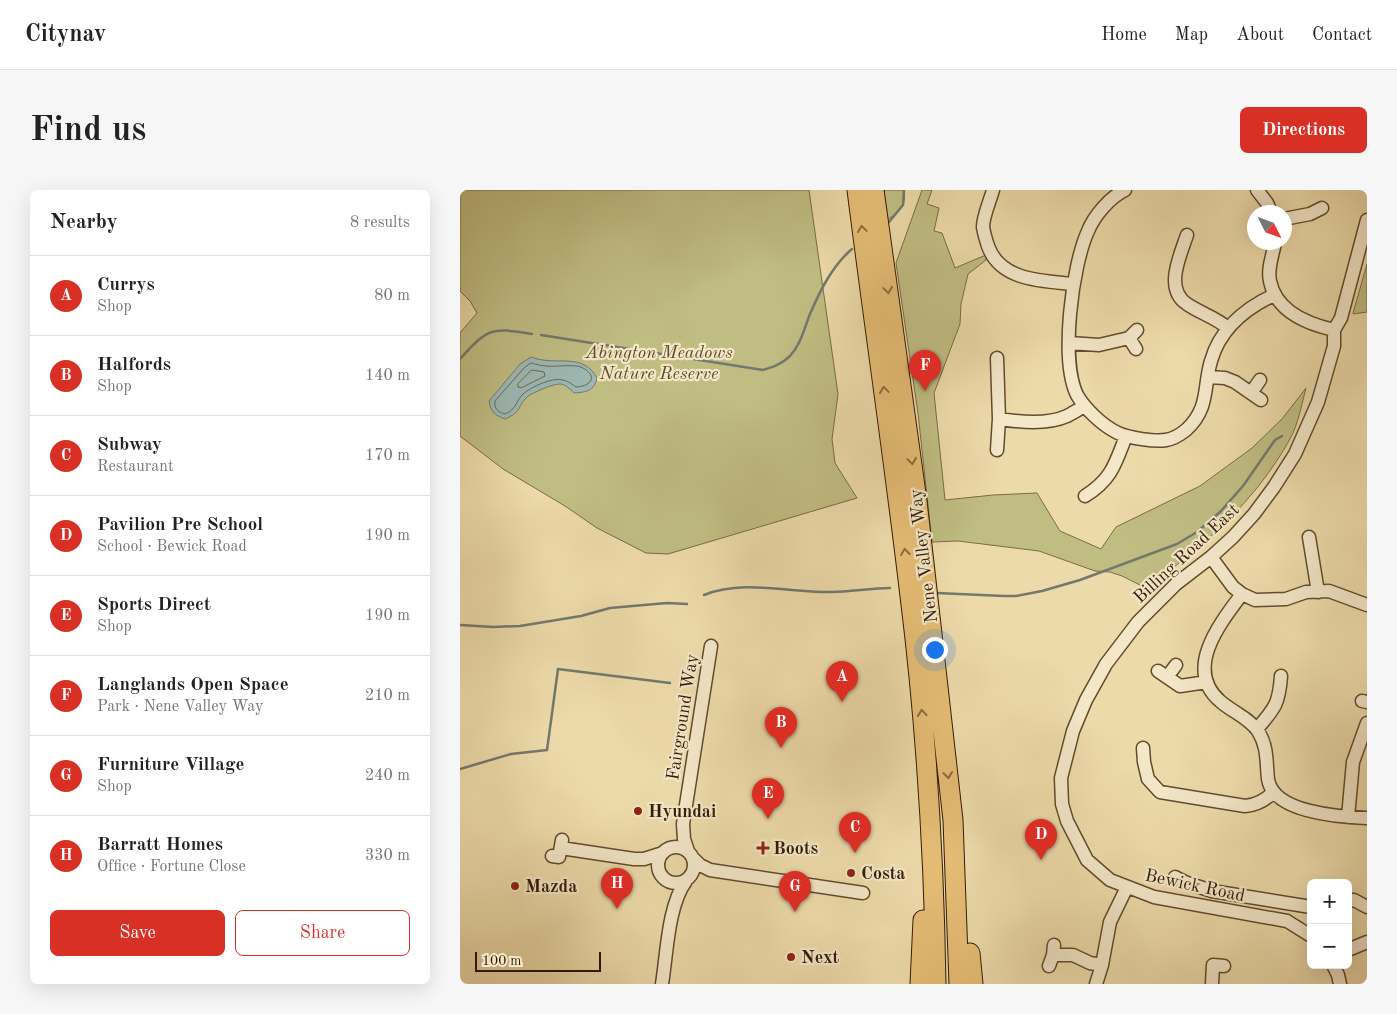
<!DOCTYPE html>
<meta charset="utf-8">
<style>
:root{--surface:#fff;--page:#f6f6f6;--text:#222;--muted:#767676;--line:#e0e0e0;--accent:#d93025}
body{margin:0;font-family:"Old Standard TT",serif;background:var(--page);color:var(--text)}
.controls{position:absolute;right:15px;bottom:15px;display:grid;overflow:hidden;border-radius:8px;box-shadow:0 5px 20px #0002}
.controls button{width:45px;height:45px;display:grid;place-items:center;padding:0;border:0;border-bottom:1px solid var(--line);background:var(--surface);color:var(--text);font:25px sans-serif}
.compass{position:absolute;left:787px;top:15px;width:45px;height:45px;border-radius:50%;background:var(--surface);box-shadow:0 5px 20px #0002;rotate:132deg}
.scale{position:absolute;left:15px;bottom:12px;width:126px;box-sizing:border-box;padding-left:5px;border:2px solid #331b03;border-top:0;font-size:14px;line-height:18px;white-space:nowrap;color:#331b03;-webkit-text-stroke:4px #f3e7c8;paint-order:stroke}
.you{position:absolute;left:474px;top:459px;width:18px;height:18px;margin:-12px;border:4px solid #fff;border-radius:50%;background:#1a73e8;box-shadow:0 0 0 8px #1a73e833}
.badge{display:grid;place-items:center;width:32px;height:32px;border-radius:50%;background:var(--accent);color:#fff;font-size:16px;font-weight:700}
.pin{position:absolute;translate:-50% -41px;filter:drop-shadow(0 1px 2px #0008)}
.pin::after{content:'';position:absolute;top:26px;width:18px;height:15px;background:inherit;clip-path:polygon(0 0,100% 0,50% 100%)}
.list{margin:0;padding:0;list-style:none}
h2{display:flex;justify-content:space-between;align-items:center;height:65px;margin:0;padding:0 20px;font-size:21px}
h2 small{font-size:16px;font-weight:400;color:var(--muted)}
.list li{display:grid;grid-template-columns:32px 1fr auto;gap:15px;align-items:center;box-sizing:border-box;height:80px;padding:0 20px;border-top:1px solid var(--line)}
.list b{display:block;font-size:19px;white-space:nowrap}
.list p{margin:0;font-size:16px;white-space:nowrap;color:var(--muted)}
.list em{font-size:16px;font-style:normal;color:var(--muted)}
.actions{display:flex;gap:10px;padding:15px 20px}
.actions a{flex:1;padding:11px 0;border:1px solid var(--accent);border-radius:8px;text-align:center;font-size:18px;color:var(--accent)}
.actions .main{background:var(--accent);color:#fff}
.map{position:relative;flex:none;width:907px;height:794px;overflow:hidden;border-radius:8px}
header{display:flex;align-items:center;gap:30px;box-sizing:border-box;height:70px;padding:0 25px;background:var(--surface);border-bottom:1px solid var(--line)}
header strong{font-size:24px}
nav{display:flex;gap:28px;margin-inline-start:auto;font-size:18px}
.intro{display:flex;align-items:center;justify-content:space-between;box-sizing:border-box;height:120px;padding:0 30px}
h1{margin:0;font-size:35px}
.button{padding:12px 22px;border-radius:8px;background:var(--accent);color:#fff;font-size:18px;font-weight:700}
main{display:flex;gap:30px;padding:0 30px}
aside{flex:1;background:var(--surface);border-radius:8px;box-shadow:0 5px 20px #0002}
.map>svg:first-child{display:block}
</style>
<header>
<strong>Citynav</strong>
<nav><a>Home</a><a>Map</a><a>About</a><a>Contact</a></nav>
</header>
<div class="intro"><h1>Find us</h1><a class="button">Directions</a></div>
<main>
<aside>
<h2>Nearby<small>8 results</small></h2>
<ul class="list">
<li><span class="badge">A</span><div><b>Currys</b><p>Shop</p></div><em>80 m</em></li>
<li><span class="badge">B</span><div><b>Halfords</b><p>Shop</p></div><em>140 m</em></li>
<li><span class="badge">C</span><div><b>Subway</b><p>Restaurant</p></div><em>170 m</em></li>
<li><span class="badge">D</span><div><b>Pavilion Pre School</b><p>School · Bewick Road</p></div><em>190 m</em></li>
<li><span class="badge">E</span><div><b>Sports Direct</b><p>Shop</p></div><em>190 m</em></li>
<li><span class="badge">F</span><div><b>Langlands Open Space</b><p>Park · Nene Valley Way</p></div><em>210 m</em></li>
<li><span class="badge">G</span><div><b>Furniture Village</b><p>Shop</p></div><em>240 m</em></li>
<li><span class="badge">H</span><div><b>Barratt Homes</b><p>Office · Fortune Close</p></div><em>330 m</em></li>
</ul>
<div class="actions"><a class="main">Save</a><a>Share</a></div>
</aside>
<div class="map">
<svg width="907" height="794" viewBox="0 0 907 794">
<rect width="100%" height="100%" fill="#eddaaa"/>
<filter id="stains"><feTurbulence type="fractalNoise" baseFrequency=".004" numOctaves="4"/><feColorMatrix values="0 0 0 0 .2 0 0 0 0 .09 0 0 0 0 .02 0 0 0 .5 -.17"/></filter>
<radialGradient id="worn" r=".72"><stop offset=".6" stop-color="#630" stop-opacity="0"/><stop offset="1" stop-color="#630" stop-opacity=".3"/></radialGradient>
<path fill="#c0bd83" stroke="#7a6c43" d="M0,0h349l29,204 -6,45 3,24 22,35 -189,56 -22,-1 -49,-25 -32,-22 -62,-37 -43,-33v-103l17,-20 -7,-12 -10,-10z
M424,0h20c3,15 -5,22 -17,30z
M462,0h10l-5,14 12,4 -5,23 8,2 13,35 31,-13v5l-18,14 -7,30 -1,20 -26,69 11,107 48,-5 44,-2 23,38 41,18 15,-22 84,-41 52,-38 30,-29 24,-31c-4,15 -8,37 -16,51 -35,63 -86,107 -144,149l-24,-12 -12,-4 -15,-1 -56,-20 -81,-10 -26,1 -14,-129 -22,-150z
M907,74v48l-14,2v-1z"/>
<path fill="#9db8b3" stroke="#73796d" d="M71,167c26,10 51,-6 66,21 -3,13 -10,14 -23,15 -4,-4 -8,-8 -13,-9 -7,-1 -29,9 -34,13 -11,11 -4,14 -22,22 -11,-4 -14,-7 -16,-18l31,-37z"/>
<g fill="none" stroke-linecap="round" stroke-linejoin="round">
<path stroke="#686a5b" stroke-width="1" d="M71,173c5,1 10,3 15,3 10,1 27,-2 35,1 17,8 12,19 -5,20 -4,-3 -8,-6 -13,-7 -11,-3 -32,7 -40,14 -8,8 -6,15 -18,20 -7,-2 -11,-5 -10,-13l29,-33z
M72,180l12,2 1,4 -24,12 -3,-1v-3z"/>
<path stroke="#73796d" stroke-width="2.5" d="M429,32l14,-17 1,-15
M81,145l222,35c10,-3 19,-6 27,-14 11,-12 14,-27 20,-42 10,-23 22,-48 42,-65
M0,169c28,-31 31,-32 72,-25
M477,403l67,3h12l26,-5 38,-11 97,-36 20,-12 24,-21 22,-25 32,-46 7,-4
M244,405c40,-16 86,-2 128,-3 19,0 38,-4 58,-4
M0,435l33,2 27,-1 61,-10 29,-8 57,-5 20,1
M0,579l51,-15 36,-4 11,-81 112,14"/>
<g stroke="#624b2d" stroke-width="15">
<path id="minor" d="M533,0c-3,11 -10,26 -10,37 1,6 3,13 5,19 12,35 55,35 86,38
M665,0c-15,7 -31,26 -37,41 -16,35 -28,129 -11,164 8,14 26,31 41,38 11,5 37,9 48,7 8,-1 15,-6 20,-10 24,-22 17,-43 25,-69 9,-32 35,-53 63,-66
M797,0l10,13 4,9
M824,29l26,-5 12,-6
M727,45c-7,21 -23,54 0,69 13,9 28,13 41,24
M815,52c-2,13 -8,27 -5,39 6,31 37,43 64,49
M669,148l7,11
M609,153l30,2 30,-7 8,-8
M537,168l2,61
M748,187l17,1 10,4 26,18
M791,203l9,-13
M537,260l2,-31c21,3 48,6 68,-3 6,-3 12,-7 18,-10
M625,306c27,-17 30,-32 41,-60
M849,347l9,55
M751,367l22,30 9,7 13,6 31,-1 20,-7 23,-1 38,14
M782,404c-21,28 -59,75 -22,107 12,11 28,16 38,30 10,16 8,30 10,48 5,34 72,38 99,39
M698,481l22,15 27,-4
M707,487l9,-12
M902,511l5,1
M797,539c18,-21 22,-25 24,-53
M683,558l1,14 4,17 12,13 85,14c12,-1 20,-5 28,-14
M888,627l5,-55 14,-39
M198 675a18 18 0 1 1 36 0a18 18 0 1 1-36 0Z
M101,658l73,11h10l19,-6
M228,661l-4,-12 -1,-15 28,-178
M92,666l7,1 3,-17
M234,669l6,6 10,5 153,23
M715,687l12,6 25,8 99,16
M888,711l6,-1 13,7
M851,746l-24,-15 -133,-24 -44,-17 -23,-20 -20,-39 -5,-17 -1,-26 12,-47 13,-31 20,-36 32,-42 38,-38 35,-27 22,-20 21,-23 20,-27 21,-33 23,-52 16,-56v-16l7,-12 26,-98
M888,760l19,-8
M593,765h20l17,8 12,2
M873,775l5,10 2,9
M589,776l4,-11 1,-10
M202,794c5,-31 6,-79 24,-103
M636,794l6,-19 8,-43 17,-35
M752,794l1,-19 11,1"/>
</g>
<g stroke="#331b03" stroke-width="21">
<path id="highway" d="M397,0c17,135 37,270 53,406 16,129 24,258 26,388
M414,0l43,311 36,319 6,164
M510,763l3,31
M460,794l3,-64"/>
</g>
<use href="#minor" stroke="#f3e7c8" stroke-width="12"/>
<use href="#highway" stroke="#e6bd75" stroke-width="19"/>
</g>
<defs><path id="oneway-chevron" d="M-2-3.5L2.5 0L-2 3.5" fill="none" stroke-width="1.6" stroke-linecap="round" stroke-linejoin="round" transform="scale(1.25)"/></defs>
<g stroke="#8c6c3c">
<use href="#oneway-chevron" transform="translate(402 39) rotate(-98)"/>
<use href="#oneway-chevron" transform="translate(428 100) rotate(82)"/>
<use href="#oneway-chevron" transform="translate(424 200) rotate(-98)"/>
<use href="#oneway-chevron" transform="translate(452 271) rotate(82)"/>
<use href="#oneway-chevron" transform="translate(445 362) rotate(-97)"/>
<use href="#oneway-chevron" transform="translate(462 523) rotate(-95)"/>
<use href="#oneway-chevron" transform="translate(488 585) rotate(84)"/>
</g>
<g fill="#8f2418" stroke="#f3e7c8" stroke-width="2">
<circle cx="178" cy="621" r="5"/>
<path d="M300.5 650.5h5v5h5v5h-5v5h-5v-5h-5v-5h5z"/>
<circle cx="391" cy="683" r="5"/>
<circle cx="55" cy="696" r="5"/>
<circle cx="331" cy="767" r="5"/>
</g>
<g text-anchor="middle" stroke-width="4.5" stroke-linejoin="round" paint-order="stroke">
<g font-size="18" font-style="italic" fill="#5d4c29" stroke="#f3e7c8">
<text x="199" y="168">Abington Meadows<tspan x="199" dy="21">Nature Reserve</tspan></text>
</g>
<g font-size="18" fill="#331b03" stroke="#f3e7c8">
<text transform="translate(726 363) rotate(-43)" y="6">Billing Road East</text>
<text transform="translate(463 366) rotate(-97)" y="6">Nene Valley Way</text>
<text transform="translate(222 527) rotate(-81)" y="6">Fairground Way</text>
<text transform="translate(735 695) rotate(12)" y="6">Bewick Road</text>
</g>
<g font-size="18" font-weight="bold" fill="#331b03" stroke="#f3e7c8" text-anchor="start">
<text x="188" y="627">Hyundai</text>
<text x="313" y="664">Boots</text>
<text x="401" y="689">Costa</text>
<text x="65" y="702">Mazda</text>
<text x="341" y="773">Next</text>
</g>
</g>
<rect width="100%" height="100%" filter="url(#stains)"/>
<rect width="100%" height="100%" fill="url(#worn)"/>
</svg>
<div class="controls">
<button>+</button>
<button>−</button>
</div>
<svg class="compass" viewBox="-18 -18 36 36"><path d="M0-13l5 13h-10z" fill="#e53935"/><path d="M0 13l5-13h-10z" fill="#767676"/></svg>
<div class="scale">100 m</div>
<div class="you"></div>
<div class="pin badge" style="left:382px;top:512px">A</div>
<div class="pin badge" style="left:321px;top:558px">B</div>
<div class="pin badge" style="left:395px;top:663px">C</div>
<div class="pin badge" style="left:581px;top:670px">D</div>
<div class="pin badge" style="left:308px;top:629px">E</div>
<div class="pin badge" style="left:465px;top:201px">F</div>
<div class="pin badge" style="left:335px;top:722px">G</div>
<div class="pin badge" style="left:157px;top:719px">H</div>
</div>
</main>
